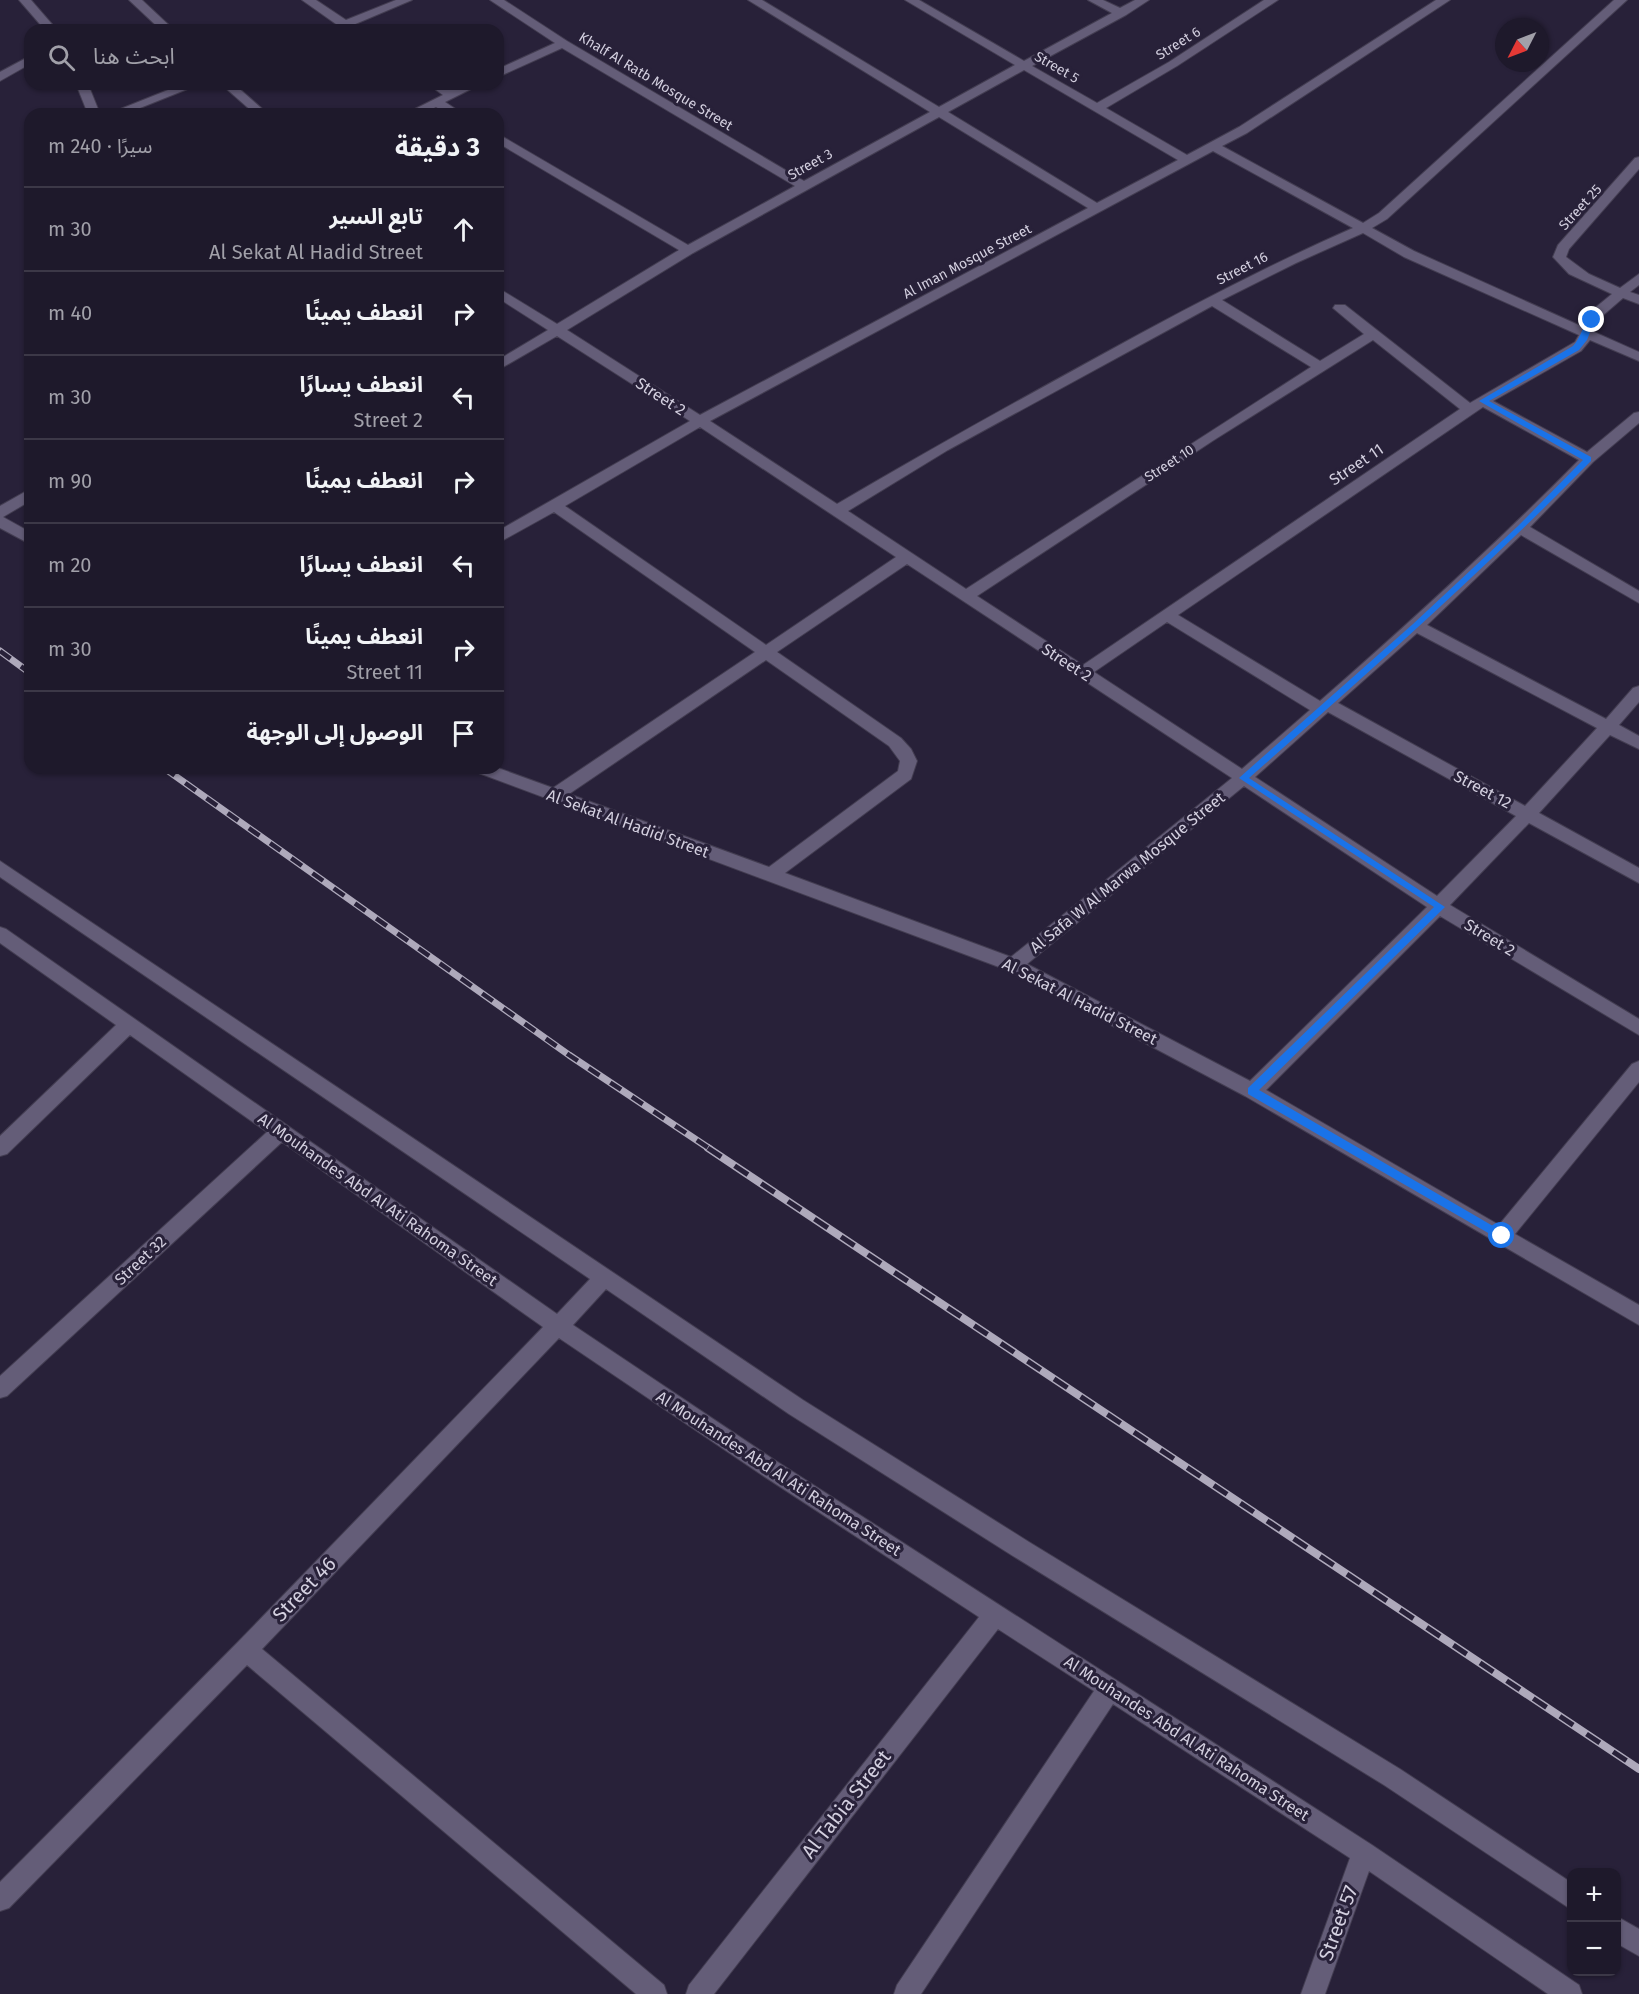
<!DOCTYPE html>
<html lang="ar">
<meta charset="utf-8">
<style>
:root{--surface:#1e192b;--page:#2b2637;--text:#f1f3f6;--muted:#a1a0a9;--line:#3c3847}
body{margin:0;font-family:"Fira Sans","Noto Sans Arabic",sans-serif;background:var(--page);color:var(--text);direction:rtl}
.controls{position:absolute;right:18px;bottom:18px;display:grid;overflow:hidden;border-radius:12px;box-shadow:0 2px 4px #0004}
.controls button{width:54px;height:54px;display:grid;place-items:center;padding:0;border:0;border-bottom:2px solid var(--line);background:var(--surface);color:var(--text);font:30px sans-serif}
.compass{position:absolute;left:1495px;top:18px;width:54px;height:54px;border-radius:50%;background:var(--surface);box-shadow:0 2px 4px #0004;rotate:228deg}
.stop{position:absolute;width:18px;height:18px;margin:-14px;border:4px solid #1a73e8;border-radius:50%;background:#fff}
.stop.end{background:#1a73e8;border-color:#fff;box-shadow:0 2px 6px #0008}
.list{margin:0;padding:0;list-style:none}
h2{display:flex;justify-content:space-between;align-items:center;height:78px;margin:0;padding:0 24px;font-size:26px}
h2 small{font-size:20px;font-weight:400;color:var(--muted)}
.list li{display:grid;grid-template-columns:39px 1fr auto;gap:18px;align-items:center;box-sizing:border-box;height:84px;padding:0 24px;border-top:2px solid var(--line)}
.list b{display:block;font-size:22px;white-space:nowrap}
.list p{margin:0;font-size:20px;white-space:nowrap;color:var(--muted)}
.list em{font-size:20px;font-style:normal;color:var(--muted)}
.icon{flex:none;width:33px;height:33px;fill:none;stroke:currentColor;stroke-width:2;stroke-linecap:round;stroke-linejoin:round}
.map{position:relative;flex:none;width:1639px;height:1994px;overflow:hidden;direction:ltr}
.search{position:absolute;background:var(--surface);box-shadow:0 2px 4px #0004;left:24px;top:24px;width:480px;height:66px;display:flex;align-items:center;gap:15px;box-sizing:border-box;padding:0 21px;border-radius:18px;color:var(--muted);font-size:22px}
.panel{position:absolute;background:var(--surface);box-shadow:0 2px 4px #0004;left:24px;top:108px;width:480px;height:666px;border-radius:18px;direction:rtl}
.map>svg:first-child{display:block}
</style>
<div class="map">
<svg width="1639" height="1994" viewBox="0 0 1639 1994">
<rect width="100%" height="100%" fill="#282139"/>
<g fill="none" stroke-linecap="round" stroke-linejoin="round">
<g stroke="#433d51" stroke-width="2">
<path id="minor" d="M19,0h12l26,30h-12z
M129,0h13l32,30h-13z
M302,0h14l30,20 50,-20h16l-59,25 3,5h-31l11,-6z
M490,0h14l63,41 237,140 126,-69 -182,-112h14l177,107 76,-42 -110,-65h14l105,61 88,-48 -24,-13h15l17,8 15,-8h14l-23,15 -94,51 65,37 72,-41 95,-62h14l-101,66 -71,42 81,47 52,-28 197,-127h14l-203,133 -25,13 141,77 16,-10 235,-213h13l-240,219 -15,9 42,23 169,76 7,-15 22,-18 -43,-20 -16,-17 5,-12 77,-87 4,-1v12l-70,80 -3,8 23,17 31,14 19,-14v11l-9,7 9,3v9l-16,-6 -22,19 -7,15 45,20v9l-49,-21 -9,11 -88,50 94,51 47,-39 5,-1v11l-46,39 -63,65 109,64v12l-118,-68 -94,90 179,94 27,-31 6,-2v16l-20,23 20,11v13l-29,-14 -71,78 100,55v15l-110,-60 -79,82 189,114v16l-199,-119 -174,174 233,135 133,-161 7,-3v21l-124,152 124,71v20l-394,-229 -238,-126 -531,-198 -2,-4h24l55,20 202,-136 -201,-140 -56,31v-12l192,-110 -133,-85 -59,34v-10l50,-30 -50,-32v-10l59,36 122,-74 -181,-107v-9l190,111 107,-59 -233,-138 -64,29v-8l57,-26zM1024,70l154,90 -81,43 -149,-91zM939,117l149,91 -388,207 -133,-85 126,-77zM1213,151l140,77c-89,39 -174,84 -259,131 -86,47 -172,95 -257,145l-127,-83zM1363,233l41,24 175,78 -4,7 -105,61 -125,-98h-10l-2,3 31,26 -44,27 -98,-61 74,-37zM1212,306l99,61 -345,222 -118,-78 100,-61zM1373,340l87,69 -377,256 -106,-69 237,-156zM1483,407l96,53c-83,84 -170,163 -259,241l-142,-86zM700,427l196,130 -130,88 -201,-139zM907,564l325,214 -221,179 -226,-84 126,-94 6,-18 -6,-12 -10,-11 -124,-86zM1167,622l143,88 -68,59 -148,-97zM1417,633l180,95 -72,78 -187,-103zM766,660l123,86 11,15 -2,10 -129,96 -200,-73zM1328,712l188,104 -79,80 -182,-119zM1244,786l183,121 -177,174 -223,-117z
M30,56v8l-30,17v-9z
M76,84h12l12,30h-12z
M183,84h17l-75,30h-17z
M221,84h13l34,30h-13z
M428,84h14l10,6 13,-6h16l-36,18 18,12h-15l-12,-7 -15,7h-16l38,-19z
M30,489v12l-27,16 27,15v12l-30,-16v-22z
M0,861l803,539 226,142 371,227 172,114v27l-188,-125 -371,-229 -224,-142 -183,-125 -33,36 200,134 599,386 207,140 3,9h-34l-179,-123 -44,123h-24l49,-136 -237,-154 -192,290h-27l3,-9 197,-294 -96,-62 -284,365h-28l3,-9 290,-368 -220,-144 -200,-135 -297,311 402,336 3,9h-31l-389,-329 -238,243 -9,3v-29l238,-240 305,-315 -261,-185 -275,254 -7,2v-22l267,-244 -137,-97 -123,119 -7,2v-20l116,-111 -116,-82v-16l6,2 551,385 33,-35 -590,-402z
M1616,1916l23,13v27l-23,-13z"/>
</g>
<use href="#minor" fill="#645d78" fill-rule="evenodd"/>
<g stroke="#aea9bb" stroke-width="7">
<path id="rail-far1" d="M0,651l30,22
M164,768l405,287 141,94"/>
</g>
<g stroke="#aea9bb" stroke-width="8">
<path id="rail" d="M708,1148l931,621"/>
</g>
<use href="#rail-far1" stroke="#282139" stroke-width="4.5" stroke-dasharray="13" stroke-linecap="butt"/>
<use href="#rail" stroke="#282139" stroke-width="5" stroke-dasharray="16" stroke-linecap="butt"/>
</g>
<path fill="#1a73e8" d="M1592,317l3,3 -8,20 -8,10 -90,51 102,56v4c-109,111 -225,214 -342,317l196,129 -186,183 246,143v7l-3,1 -254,-147v-6l186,-181 -195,-129 174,-154 105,-98 65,-66 -104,-59 94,-55c8,-8 10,-23 19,-29z"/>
<g text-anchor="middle" stroke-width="6" stroke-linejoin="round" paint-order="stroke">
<g font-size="14" fill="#d3cfdf" stroke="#282139">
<text transform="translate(1178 43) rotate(-32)" y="5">Street 6</text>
<text transform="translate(1057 67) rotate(30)" y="5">Street 5</text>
<text transform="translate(656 81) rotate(31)" y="5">Khalf Al Ratb Mosque Street</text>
<text transform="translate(810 164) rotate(-29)" y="5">Street 3</text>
<text transform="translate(1580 207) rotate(-48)" y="5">Street 25</text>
<text transform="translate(967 261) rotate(-28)" y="5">Al Iman Mosque Street</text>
<text transform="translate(1242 268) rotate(-27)" y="5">Street 16</text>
<text transform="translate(1169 463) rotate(-33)" y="5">Street 10</text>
</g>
<g font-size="16" fill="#d3cfdf" stroke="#282139">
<text transform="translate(661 396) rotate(33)" y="6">Street 2</text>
<text transform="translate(1356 464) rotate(-34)" y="6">Street 11</text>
<text transform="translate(1067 662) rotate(33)" y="6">Street 2</text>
<text transform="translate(1483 789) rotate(28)" y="6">Street 12</text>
<text transform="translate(628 823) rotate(20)" y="6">Al Sekat Al Hadid Street</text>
<text transform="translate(1127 872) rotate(-39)" y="6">Al Safa W Al Marwa Mosque Street</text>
<text transform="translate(1490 937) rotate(31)" y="6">Street 2</text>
<text transform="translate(1080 1001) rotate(27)" y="6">Al Sekat Al Hadid Street</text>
<text transform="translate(378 1199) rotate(35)" y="6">Al Mouhandes Abd Al Ati Rahoma Street</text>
<text transform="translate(140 1260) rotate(-43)" y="6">Street 32</text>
<text transform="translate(779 1473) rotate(33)" y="6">Al Mouhandes Abd Al Ati Rahoma Street</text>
<text transform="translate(1187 1738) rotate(33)" y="6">Al Mouhandes Abd Al Ati Rahoma Street</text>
</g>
<g font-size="20" fill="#d3cfdf" stroke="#282139">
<text transform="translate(304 1589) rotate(-46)" y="7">Street 46</text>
<text transform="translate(846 1804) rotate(-52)" y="7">Al Tabia Street</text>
<text transform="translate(1338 1923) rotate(-70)" y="7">Street 57</text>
</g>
</g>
</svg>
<div class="controls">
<button>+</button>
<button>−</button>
</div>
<svg class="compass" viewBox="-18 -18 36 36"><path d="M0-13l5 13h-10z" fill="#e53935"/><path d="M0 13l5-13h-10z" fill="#a1a0a9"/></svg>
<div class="stop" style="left:1502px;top:1236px"></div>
<div class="stop end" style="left:1592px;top:320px"></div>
<div class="search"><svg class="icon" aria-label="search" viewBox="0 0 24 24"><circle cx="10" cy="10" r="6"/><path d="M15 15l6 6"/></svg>ابحث هنا</div>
<section class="panel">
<h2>3 دقيقة<small>سيرًا · 240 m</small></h2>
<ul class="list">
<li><svg class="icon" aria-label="ahead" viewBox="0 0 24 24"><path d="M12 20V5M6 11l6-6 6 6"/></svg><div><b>تابع السير</b><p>Al Sekat Al Hadid Street</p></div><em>30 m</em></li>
<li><svg class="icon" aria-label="right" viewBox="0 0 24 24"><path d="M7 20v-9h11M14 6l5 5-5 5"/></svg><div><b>انعطف يمينًا</b></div><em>40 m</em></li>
<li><svg class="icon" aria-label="left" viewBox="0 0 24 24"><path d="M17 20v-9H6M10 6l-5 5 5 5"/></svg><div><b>انعطف يسارًا</b><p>Street 2</p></div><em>30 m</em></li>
<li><svg class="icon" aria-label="right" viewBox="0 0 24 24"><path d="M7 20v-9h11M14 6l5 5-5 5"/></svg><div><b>انعطف يمينًا</b></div><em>90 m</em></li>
<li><svg class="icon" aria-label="left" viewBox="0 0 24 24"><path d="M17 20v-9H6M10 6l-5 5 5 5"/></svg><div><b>انعطف يسارًا</b></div><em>20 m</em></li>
<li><svg class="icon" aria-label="right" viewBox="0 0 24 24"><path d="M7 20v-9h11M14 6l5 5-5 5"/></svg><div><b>انعطف يمينًا</b><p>Street 11</p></div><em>30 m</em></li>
<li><svg class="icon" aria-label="arrive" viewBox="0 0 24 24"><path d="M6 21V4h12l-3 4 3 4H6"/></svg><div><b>الوصول إلى الوجهة</b></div></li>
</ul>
</section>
</div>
